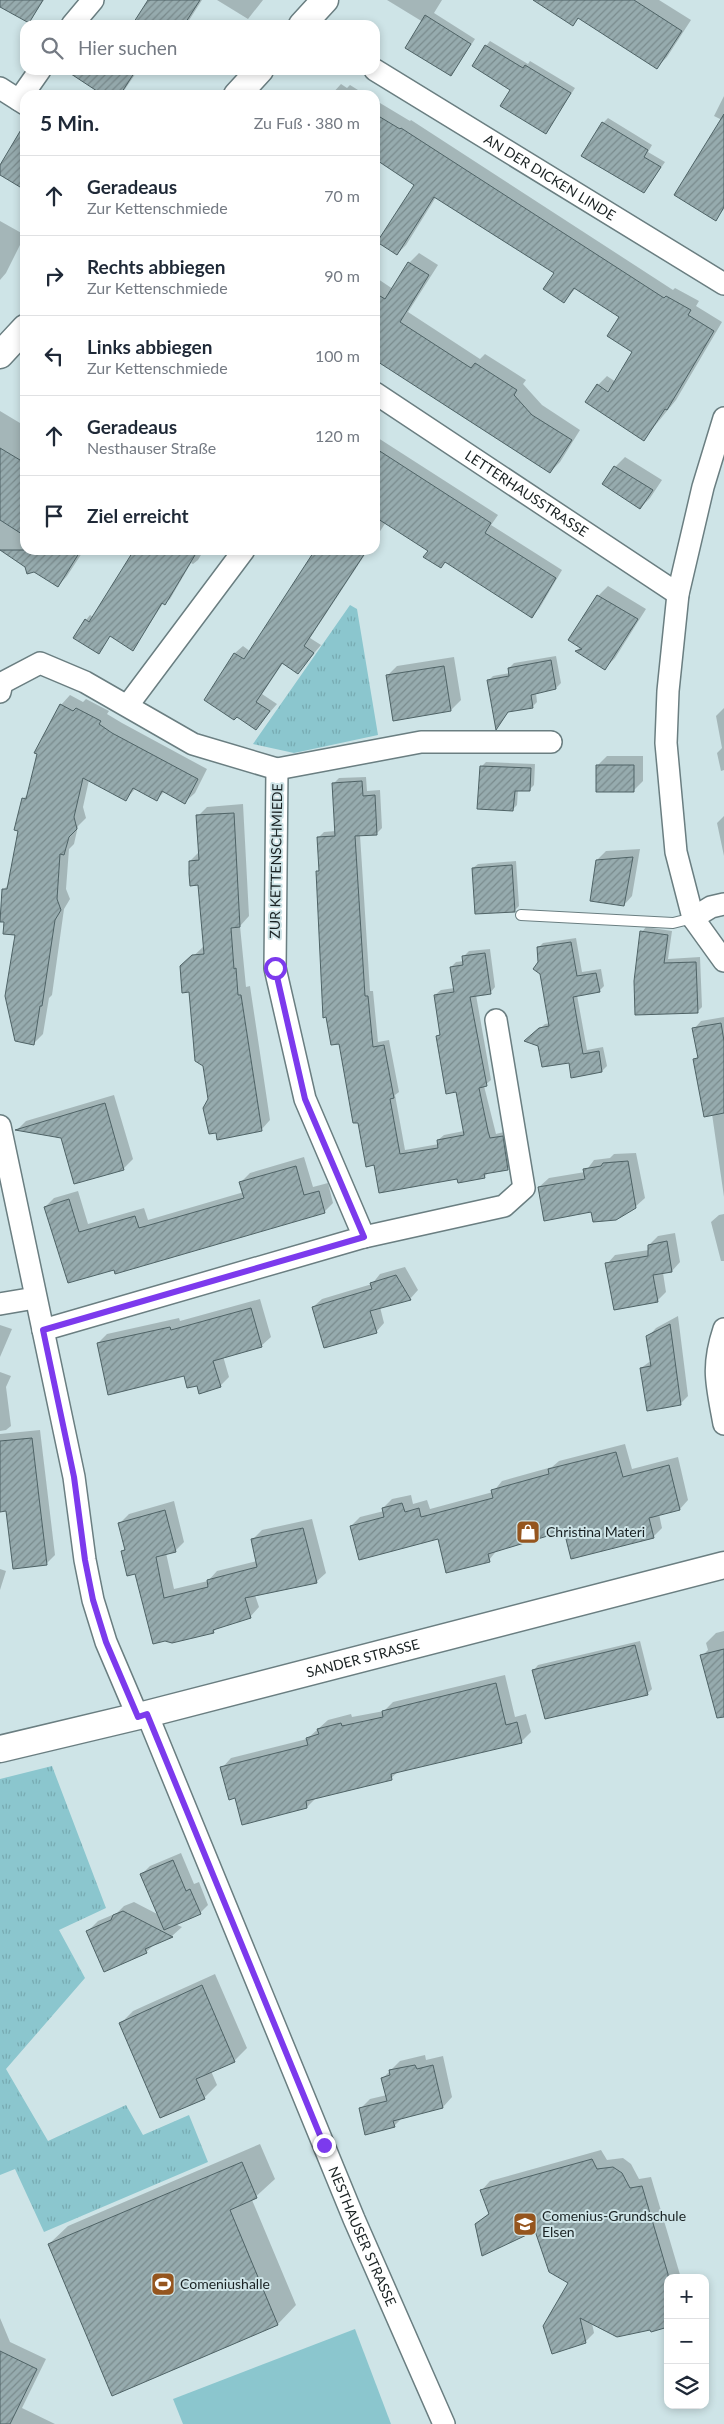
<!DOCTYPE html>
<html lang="de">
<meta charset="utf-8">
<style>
:root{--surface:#fff;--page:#f6f6f7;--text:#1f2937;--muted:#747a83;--line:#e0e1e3}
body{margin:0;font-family:Lato,sans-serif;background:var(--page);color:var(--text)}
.controls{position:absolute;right:15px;bottom:15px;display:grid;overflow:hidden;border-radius:10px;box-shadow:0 2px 8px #0003}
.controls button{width:45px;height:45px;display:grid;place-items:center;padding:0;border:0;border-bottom:1px solid var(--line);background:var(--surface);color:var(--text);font:25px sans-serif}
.stop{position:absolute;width:15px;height:15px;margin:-11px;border:4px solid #7c3aed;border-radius:50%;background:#fff}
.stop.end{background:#7c3aed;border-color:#fff;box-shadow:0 1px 5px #0008}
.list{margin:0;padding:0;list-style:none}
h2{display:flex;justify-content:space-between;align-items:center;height:65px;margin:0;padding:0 20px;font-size:21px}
h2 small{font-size:16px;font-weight:400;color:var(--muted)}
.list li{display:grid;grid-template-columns:32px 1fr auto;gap:15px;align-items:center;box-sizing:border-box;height:80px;padding:0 20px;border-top:1px solid var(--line)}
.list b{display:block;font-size:19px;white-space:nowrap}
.list p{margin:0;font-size:16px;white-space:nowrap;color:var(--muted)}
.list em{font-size:16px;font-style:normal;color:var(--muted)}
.icon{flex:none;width:28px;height:28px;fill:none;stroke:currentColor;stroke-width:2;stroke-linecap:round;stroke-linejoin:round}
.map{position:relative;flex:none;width:724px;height:2424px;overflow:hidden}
.search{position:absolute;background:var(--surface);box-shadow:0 2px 8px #0003;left:20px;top:20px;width:360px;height:55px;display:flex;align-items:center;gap:12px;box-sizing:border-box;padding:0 18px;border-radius:15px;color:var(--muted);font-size:19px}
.panel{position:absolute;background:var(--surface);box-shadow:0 2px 8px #0003;left:20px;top:90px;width:360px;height:465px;border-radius:15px}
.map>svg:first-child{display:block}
</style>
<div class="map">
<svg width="724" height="2424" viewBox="0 0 724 2424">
<defs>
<pattern id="grass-tufts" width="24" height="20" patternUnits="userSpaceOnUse" patternTransform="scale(1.25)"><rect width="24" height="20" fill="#8bc6ce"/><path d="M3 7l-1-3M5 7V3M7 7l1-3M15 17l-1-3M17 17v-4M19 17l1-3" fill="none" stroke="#77aab1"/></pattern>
<pattern id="building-hatch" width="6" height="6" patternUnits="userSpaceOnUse" patternTransform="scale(1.25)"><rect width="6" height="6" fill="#96abae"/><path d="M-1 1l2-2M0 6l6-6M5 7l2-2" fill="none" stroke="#7a8b8d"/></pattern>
</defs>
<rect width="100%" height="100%" fill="#cee4e7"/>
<path fill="url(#grass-tufts)" d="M350,605l7,4 21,126 -84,18 -41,-9z
M52,1766l54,142 -47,22 26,48 -79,91 42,72 78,-36 17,30 46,-20 19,47 -164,70 -29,-63 -15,6v-396z"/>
<path fill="#8bc6ce" d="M355,2329l36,95h-208l-10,-25z"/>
<path fill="#0003" d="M3,0h41l-15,22z
M149,0h53l-16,25h-52z
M217,0h46l-15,19z
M387,0h55l-8,13 41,26 -24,36 -28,-53z
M535,0h124l32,20 -24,37 -10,10 -77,-50 -7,7z
M490,41l38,23 2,-3 45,27 -29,44 -34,-43 -26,-43z
M87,70h51l-17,25h-16z
M341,84l6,4 3,-3 16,10h-35z
M724,96v113l-8,10 6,-99 -8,-4z
M375,100l35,21 1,-1 262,170 2,-2 24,13 -3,5 26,16 -46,78 -32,39 -46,-54 9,-9 9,6 17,-30 -13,-35 -44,-29 -12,13 -9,-28 -119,-76 -30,48 -9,9 19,-70 -41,-26z
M608,118l44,27 -4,7 17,10 -21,30 -41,-69z
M0,221l25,14 -19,38 -6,7z
M419,253l19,12 -30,47 72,47 5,-5 41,26 -3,4 19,21 38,25 -20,32 -10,10 -175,-116v-79l18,12 16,-26z
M0,411l25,15v124h59l-17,26 -9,10 -58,-36z
M375,436l123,79 -7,10 71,45 -23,39 -7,7 -86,-55 -5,6 -12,-17 -43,-28 -11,17z
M625,457l37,23 -12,18 -10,10 -25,-41z
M135,550h69l-6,10 -5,4 -2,-1 -21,36 -5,4 -1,-1 -31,47 -22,-14 -12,17 -13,-32 4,-5 3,2z
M316,550h52l-58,88 11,7 -23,27 -15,-9 -21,31 15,10 -21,24 -19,-13 -31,-15 29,-47 8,-7 8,6z
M608,586l38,23 -31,49 -10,10 -28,-18 4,-3 17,-51z
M556,656l5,27 -5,5 -20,5 1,9 -5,5 -23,4 -9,12 -11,-43 4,-4 17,-3 -1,-5 5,-5z
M454,657l7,43 -10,10 -64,-34 10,-10z
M70,695l13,7 3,-3 23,12 -2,3 15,9 85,46 -12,24 -10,9 -20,-11 -8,8 -21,-11 -10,11 -37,-19 -6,27 3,11 -8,8 -4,18 -5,5 -3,40 4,10 -6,10 -12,86 -3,3 -6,36 -9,9 -18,-109 -12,-45 5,-5 11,-54 3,-31 6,-6 32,-88z
M724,708v62l-3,1 -4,-18 5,-5 -6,-32z
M607,756h36v25l-10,10 -36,-25z
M486,762l49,2 -1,21 -5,5h-11l-1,15 -5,5 -31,-43z
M366,777l1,14 13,-1 2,38 -6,6 -16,1 10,156h3l5,51 11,-2 10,52 -4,3 10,55 34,-6 -1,-4 6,-5 20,-4 -7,-40 -20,-54 4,-4 -6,-38 6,-5 13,-2 -3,-21 5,-5 8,-1 -1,-4 6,-6 21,-2 5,38 -5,6 -14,2 15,85 -7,6 12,48 12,-3 5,32 -5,5 -19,4 -5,5 -26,1 -78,13 -63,-319 3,-3 -1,-32 5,-5 12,-1 -3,-47 6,-6z
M243,804l6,112 -9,10 6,61 4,-1 20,134 -9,10 -71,-139 -8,-24 22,-21 -5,-62 -9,-23 9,-9 -1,-36 9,-9z
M724,816v40l-7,-33z
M640,849l-8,47 -8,9 -27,-45 9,-9z
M516,861l3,45 -5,5 -41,-43 5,-4z
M646,927l26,4 -4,28 32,-2 2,50 -4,4 -56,-79z
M576,938l6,34 19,-3 3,17 -5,5 -22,4 10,55 16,-3 4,19 -5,5 -32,-10 -43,-20 18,-17 5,-1 -12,-75 5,-5z
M724,1017v180l-12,-83 -18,-54 5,-5 -5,-26 7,-8z
M114,1095l19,64 -10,10 -61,-33 -44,-7 8,-8z
M636,1153l9,45 -10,9 -96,-20 10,-9 36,-6 9,-12 16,-2 4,-4z
M304,1157l9,30 15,-4 5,20 -9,9 -209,57 -70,-62 9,-9 24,-7 10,33 56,-16 4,12 96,-28 -3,-10 9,-9z
M724,1214v47h-3l-10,-39 8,-7z
M675,1233l5,29 -8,9 -9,2 3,19 -9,9 -50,-37 8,-9 34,-5v-5l9,-9z
M405,1267l13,23 -8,9 -30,8 4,16 -8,9 -63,-25 9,-8 50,-15 8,-10z
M260,1299l11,38 -10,9 -38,10 6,21 -9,9 -23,-2 -12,-9 -87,-32 9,-9 72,-16 1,3z
M678,1316l10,80 -8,8 -39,-36 11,-8 -4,-23 8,-9z
M0,1325l12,4 -12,28z
M0,1372l11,4 -5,11 5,39 -5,4 -6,1z
M40,1430l15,125 -8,8 -35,-15 -4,-38h-8v-76z
M625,1444l7,25 46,-12 10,43 -8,9 -21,5 3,14 -9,9 -88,-7 -67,19 -9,11 -50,-22 -88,-12 9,-9 24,-6 -1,-3 9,-9 19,-4 2,9 14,-4 3,9 63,-17 9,-11 50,-14 7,-6z
M174,1501l10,41 -9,9 -9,2 8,36 34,-8 9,-10 40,-10 -5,-21 10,-10 50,-11 14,54 -10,9 -61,13 4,12 -9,10 -31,10 -6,5 -45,9 -32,-69 -14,-21 4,-3 -6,-25 9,-9z
M0,1569l6,2 -6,19z
M724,1631v64l-22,-39 6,-6 -2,-7 10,-10z
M640,1641l12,48 -5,5 -113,-24 4,-5z
M505,1675l10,42 11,-3 5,18 -10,10 -122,29 -8,7 -74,19 -10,10 -71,-10 -14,-29 9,-10 76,-19 21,-19 23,-6 1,3 32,-6 9,-9z
M181,1853l13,31 5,-2 9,23 -8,8 -25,11 7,3 -10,9 -17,8 -9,8 -58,-21 10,-10 19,-8 7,-7 10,-4 25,13 -17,-41 8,-8z
M215,1974l32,74 -13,13 -23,10 6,14 -13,13 -83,-75 12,-12z
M425,2055l1,5 17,-4 9,41 -9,10 -40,10 -9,9 -34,-17 10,-10 17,-4 -4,-17 17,-17z
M260,2144l15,35 -23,21 44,105 -18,19 -165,70 -64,-150 19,-18z
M601,2150l6,10 16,-2 8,6 8,15 12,-2 30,101h-13l-17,51 -59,-6 2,10 -9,9 -15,-59 -34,-54 -60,-5 14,-12 -9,-21 9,-10z
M0,2318l10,24 36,17 -24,49 33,16h-55z"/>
<path fill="url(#building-hatch)" stroke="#4f6366" d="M0,0h43l-14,23 -29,-16z
M148,0h52l-16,25h-52z
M533,0h101l48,31 -25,38 -79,-51 -5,8z
M425,15l46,29 -20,32 -46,-28z
M485,45l38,23 2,-3 46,28 -25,41 -46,-28 10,-16 -38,-24z
M65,70h71l-16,25h-17z
M375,114l25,15 1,-1 263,170 2,-2 25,14 -3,5 26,16 -47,79 -2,-1 -21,32 -59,-39 12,-18 11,8 24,-40 -25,-16 12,-19 -45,-29 -10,15 -21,-14 11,-16 -120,-76 -37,58 -20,-13 37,-57 -39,-26z
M724,114v93l-8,14 -42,-26z
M602,122l46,28 -4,7 17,10 -17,26 -63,-37z
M25,123v67l-25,-15v-10z
M408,262l21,13 -29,47 71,46 4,-5 42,27 -3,5 18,20 40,25 -22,33 -175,-113v-67l10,6z
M0,448l25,15v73l-25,-16z
M375,448l116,75 -6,10 71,45 -24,40 -87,-56 -4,6 -18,-11 5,-6 -53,-34z
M614,466l39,24 -13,19 -38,-25z
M0,550h81l-23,37 -24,-15 -7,2 -2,-7z
M134,550h64l-33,55 -3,-2 -29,48 -23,-15 -11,18 -26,-16 12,-19 4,3z
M315,550h52l-63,96 10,7 -16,21 -16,-11 -26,39 14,9 -14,19 -19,-13 -3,3 -30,-20 30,-47 10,6z
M597,595l41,24 -33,51 -30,-19 7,-2 -14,-9z
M551,660l5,29 -25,6 2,13 -25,4 -12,18 -9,-50 22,-4 -1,-8z
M444,666l7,45 -58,10 -7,-46z
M60,704l13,7 3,-3 25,13 -2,3 13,9 86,46 -13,25 -23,-13 -5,10 -24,-13 -7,13 -43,-23 -9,39 3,12 -8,8 -5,18 -4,-1 -3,45 4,11 -6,10 -13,86h-2l-6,39 -19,-4 -10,-45 10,-61 -12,-1 1,-12h-4l2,-33h5l11,-58 -4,-1 8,-32 4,1 11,-45 -3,-1z
M596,765h38v27h-38z
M480,766l51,2 -1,23h-15l-2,20 -36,-2z
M362,781l1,15 12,-1 2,40 -22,1 10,160h3l5,51 11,-2 10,53 -4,1 10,55 38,-6 -1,-8 27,-5 -8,-43 -10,2 -10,-58 4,-1 -6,-40 20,-3 -4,-25 13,-2 -1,-9 23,-3 6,41 -21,3 17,89 -8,2 9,43 2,7 13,-2 5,34 -24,4 1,4 -27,5 -1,-4 -78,14 -5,-28 -8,2 -8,-44h-5l-14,-79 -8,1 -5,-28 -3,1 -7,-147h3l-2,-34 18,-1 -3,-53z
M234,813l6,114 -9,1 3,41 2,-1 2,27h3l21,136 -45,9 -1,-7 -7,1 -6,-26 5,-9 -5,-33 -8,-5 -6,-69 -7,1 -2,-27 12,-11 12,-1 -6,-69 -8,1 -1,-12v-13l10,-1 -3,-45z
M633,857l-9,49 -34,-5 6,-41z
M512,865l3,47 -40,2 -3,-46z
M640,931l28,4 -4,28 32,-1 2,51 -63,2 -1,-34z
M571,942l6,34 19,-3 4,19 -27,5 10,57 16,-3 3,21 -31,6 -2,-15 -27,4 -4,-21 -14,-5 15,-13 10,-2 -9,-52 -7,-5 5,-7 -1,-15z
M721,1023l3,18v72l-20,4 -11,-58 5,-1 -6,-30z
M105,1103l19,67 -50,14 -13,-46 -46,-8z
M628,1161l8,47 -20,12 -23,2 -2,-10 -47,9 -6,-34 47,-8 -2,-10 18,-3 2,-3z
M296,1166l8,29 15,-4 6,22 -210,61 -1,-4 -46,13 -24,-76 25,-8 10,33 56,-16 4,12 105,-30 -5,-16z
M667,1241l5,31 -19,3 5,27 -44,8 -9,-47 43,-7v-11z
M396,1275l15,25 -41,11 7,22 -53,15 -12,-41 60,-18 -2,-6z
M251,1308l11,39 -49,14 8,26 -22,7 -2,-8 -10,2 -3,-12 -76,19 -11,-52 73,-16 1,3z
M670,1324l11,81 -34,6 -7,-43 11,-2 -5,-30z
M32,1438l15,127 -34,4 -7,-58 -6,1v-71z
M616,1452l7,25 46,-12 11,45 -31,8 5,20 -83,21 -7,-28 -76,23 2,8 -44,11 -8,-34 -79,21 -9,-34 34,-9 -2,-9 20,-5 3,9 14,-4 2,9 72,-19 -2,-8 58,-16 -1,-5z
M165,1510l11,42 -20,5 8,41 44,-11 -1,-7 50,-13 -6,-28 52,-11 14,55 -72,15 6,20 -38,12 1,3 -42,10 -7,-2 -12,3 -18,-70 -8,2 -6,-25 4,-1 -7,-27z
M635,1645l13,50 -103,24 -13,-49z
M724,1649v68l-7,1 -17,-63z
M496,1683l10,42 11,-3 5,21 -131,31 1,6 -86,21 1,7 -65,17 -7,-27 -6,2 -9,-33 88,-22 -2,-7 13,-4 -2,-5 24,-6 1,3 41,-9 -1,-6z
M173,1860l13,31 4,-2 11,25 -37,16 -24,-56z
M123,1911l50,26 -28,12 2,4 -43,19 -18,-41 25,-11 2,-5z
M202,1985l33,77 -39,17 9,20 -45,19 -41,-95z
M415,2065l2,4 16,-4 10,43 -50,13 2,6 -30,8 -6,-27 28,-7 -6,-23 9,-3 -1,-5z
M592,2159l5,10 16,-2 9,6 8,15 12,-2 26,88v53l-17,5 -1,-2 -33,7 -37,-19 6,25 -34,11 -9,-28 25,-43 -19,-11 -14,-41 -53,25 -7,-32 14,-10 -9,-24z
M242,2162l15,36 -27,12 48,115 -166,71 -64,-152z
M0,2351l37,18 -27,55h-10z"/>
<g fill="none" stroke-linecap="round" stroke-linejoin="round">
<g stroke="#6a7e81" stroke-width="12">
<path id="service" d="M521,915l152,8 20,-5"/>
</g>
<g stroke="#6a7e81" stroke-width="24">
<g id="minor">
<path d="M72,25l21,-25"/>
<path id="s1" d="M375,70l349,214"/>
<path d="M0,88l25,16"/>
<path d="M19,100l21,-30"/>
<path id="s2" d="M375,393l303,201"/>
<path d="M724,418l-21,69 -25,107 -10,97 -2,52 10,109 17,66 31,43"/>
<path d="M0,692l2,-9 38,-20 45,19 108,62 84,25 -2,199 30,131 59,138 -321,93"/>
<path d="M128,705l116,-155"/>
<path d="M277,769l144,-27h130"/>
<path d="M693,918l18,-11 13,-3"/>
<path d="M0,1126l74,351 11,83 8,40 13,42 32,75"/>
<path d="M364,1237l140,-31 20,-18 -28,-168"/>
<path d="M0,1304l35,-6"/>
<path d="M724,1329c-13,39 -7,56 0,95"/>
<path id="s3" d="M147,1714l207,505 90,205"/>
</g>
</g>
<g stroke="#6a7e81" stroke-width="29">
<g id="tertiary">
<path d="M302,25l23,-25"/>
<path d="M237,95l23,-25"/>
<path d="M0,355l25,-27"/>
<path id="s4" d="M0,1749l147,-35 577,-149"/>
</g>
</g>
<use href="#service" stroke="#fff" stroke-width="10"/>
<use href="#minor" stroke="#fff" stroke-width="21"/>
<use href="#tertiary" stroke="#fff" stroke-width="26"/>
</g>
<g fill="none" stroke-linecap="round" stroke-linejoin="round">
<path stroke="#7c3aed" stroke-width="6" d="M275,968l30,131 59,138 -321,93 31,147 11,83 8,40 13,42 32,75 9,-3 177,431"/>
</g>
<defs>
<g id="shop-square" transform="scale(1.25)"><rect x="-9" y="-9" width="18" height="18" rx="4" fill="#95551e" stroke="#cee4e7"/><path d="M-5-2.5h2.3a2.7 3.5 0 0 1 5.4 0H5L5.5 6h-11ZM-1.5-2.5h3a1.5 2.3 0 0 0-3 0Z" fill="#fff"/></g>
<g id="school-square" transform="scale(1.25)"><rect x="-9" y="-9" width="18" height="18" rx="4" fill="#95551e" stroke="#cee4e7"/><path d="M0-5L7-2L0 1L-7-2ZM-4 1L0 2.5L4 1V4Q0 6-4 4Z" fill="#fff"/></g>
<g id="stadium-square" transform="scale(1.25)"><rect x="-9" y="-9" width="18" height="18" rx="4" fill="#95551e" stroke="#cee4e7"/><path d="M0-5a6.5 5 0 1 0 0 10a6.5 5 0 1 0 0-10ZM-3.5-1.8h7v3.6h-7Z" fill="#fff"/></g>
</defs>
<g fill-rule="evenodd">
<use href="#shop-square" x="528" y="1532"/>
<use href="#school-square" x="525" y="2224"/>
<use href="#stadium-square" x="163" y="2284"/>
</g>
<g text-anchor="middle" stroke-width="4" stroke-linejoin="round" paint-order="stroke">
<g font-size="14" fill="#192122" stroke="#cee4e7">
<text dy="5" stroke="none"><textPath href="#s1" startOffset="205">AN DER DICKEN LINDE</textPath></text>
<text dy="5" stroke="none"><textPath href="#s2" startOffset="182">LETTERHAUSSTRASSE</textPath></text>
<text transform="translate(276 861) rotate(-89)" y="5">ZUR KETTENSCHMIEDE</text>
<text dy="5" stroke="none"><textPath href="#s4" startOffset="374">SANDER STRASSE</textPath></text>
<text dy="5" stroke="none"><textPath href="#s3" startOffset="565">NESTHAUSER STRASSE</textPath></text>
</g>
<g font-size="14" fill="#192122" stroke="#cee4e7" text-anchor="start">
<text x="546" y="1537">Christina Materi</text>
<text x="542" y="2221">Comenius-Grundschule<tspan x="542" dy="16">Elsen</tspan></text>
<text x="180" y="2289">Comeniushalle</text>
</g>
</g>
</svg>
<div class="controls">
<button>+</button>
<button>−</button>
<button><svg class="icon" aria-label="layers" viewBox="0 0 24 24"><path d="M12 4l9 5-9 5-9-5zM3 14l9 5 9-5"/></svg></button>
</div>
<div class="stop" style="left:275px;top:968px"></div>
<div class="stop end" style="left:324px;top:2145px"></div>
<div class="search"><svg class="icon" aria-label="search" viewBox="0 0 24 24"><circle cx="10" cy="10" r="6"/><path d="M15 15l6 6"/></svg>Hier suchen</div>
<section class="panel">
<h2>5 Min.<small>Zu Fuß · 380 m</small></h2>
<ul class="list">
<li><svg class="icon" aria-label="ahead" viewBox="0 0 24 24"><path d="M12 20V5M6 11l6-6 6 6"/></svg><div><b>Geradeaus</b><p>Zur Kettenschmiede</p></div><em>70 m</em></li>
<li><svg class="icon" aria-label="right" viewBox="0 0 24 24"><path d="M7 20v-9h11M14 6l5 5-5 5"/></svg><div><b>Rechts abbiegen</b><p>Zur Kettenschmiede</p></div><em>90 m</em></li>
<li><svg class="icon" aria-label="left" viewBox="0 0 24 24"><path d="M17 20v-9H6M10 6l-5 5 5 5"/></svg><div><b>Links abbiegen</b><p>Zur Kettenschmiede</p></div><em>100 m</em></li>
<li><svg class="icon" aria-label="ahead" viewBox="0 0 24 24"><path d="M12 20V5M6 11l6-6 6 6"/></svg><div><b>Geradeaus</b><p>Nesthauser Straße</p></div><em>120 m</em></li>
<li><svg class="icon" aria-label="arrive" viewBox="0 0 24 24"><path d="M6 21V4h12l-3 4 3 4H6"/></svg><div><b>Ziel erreicht</b></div></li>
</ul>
</section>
</div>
